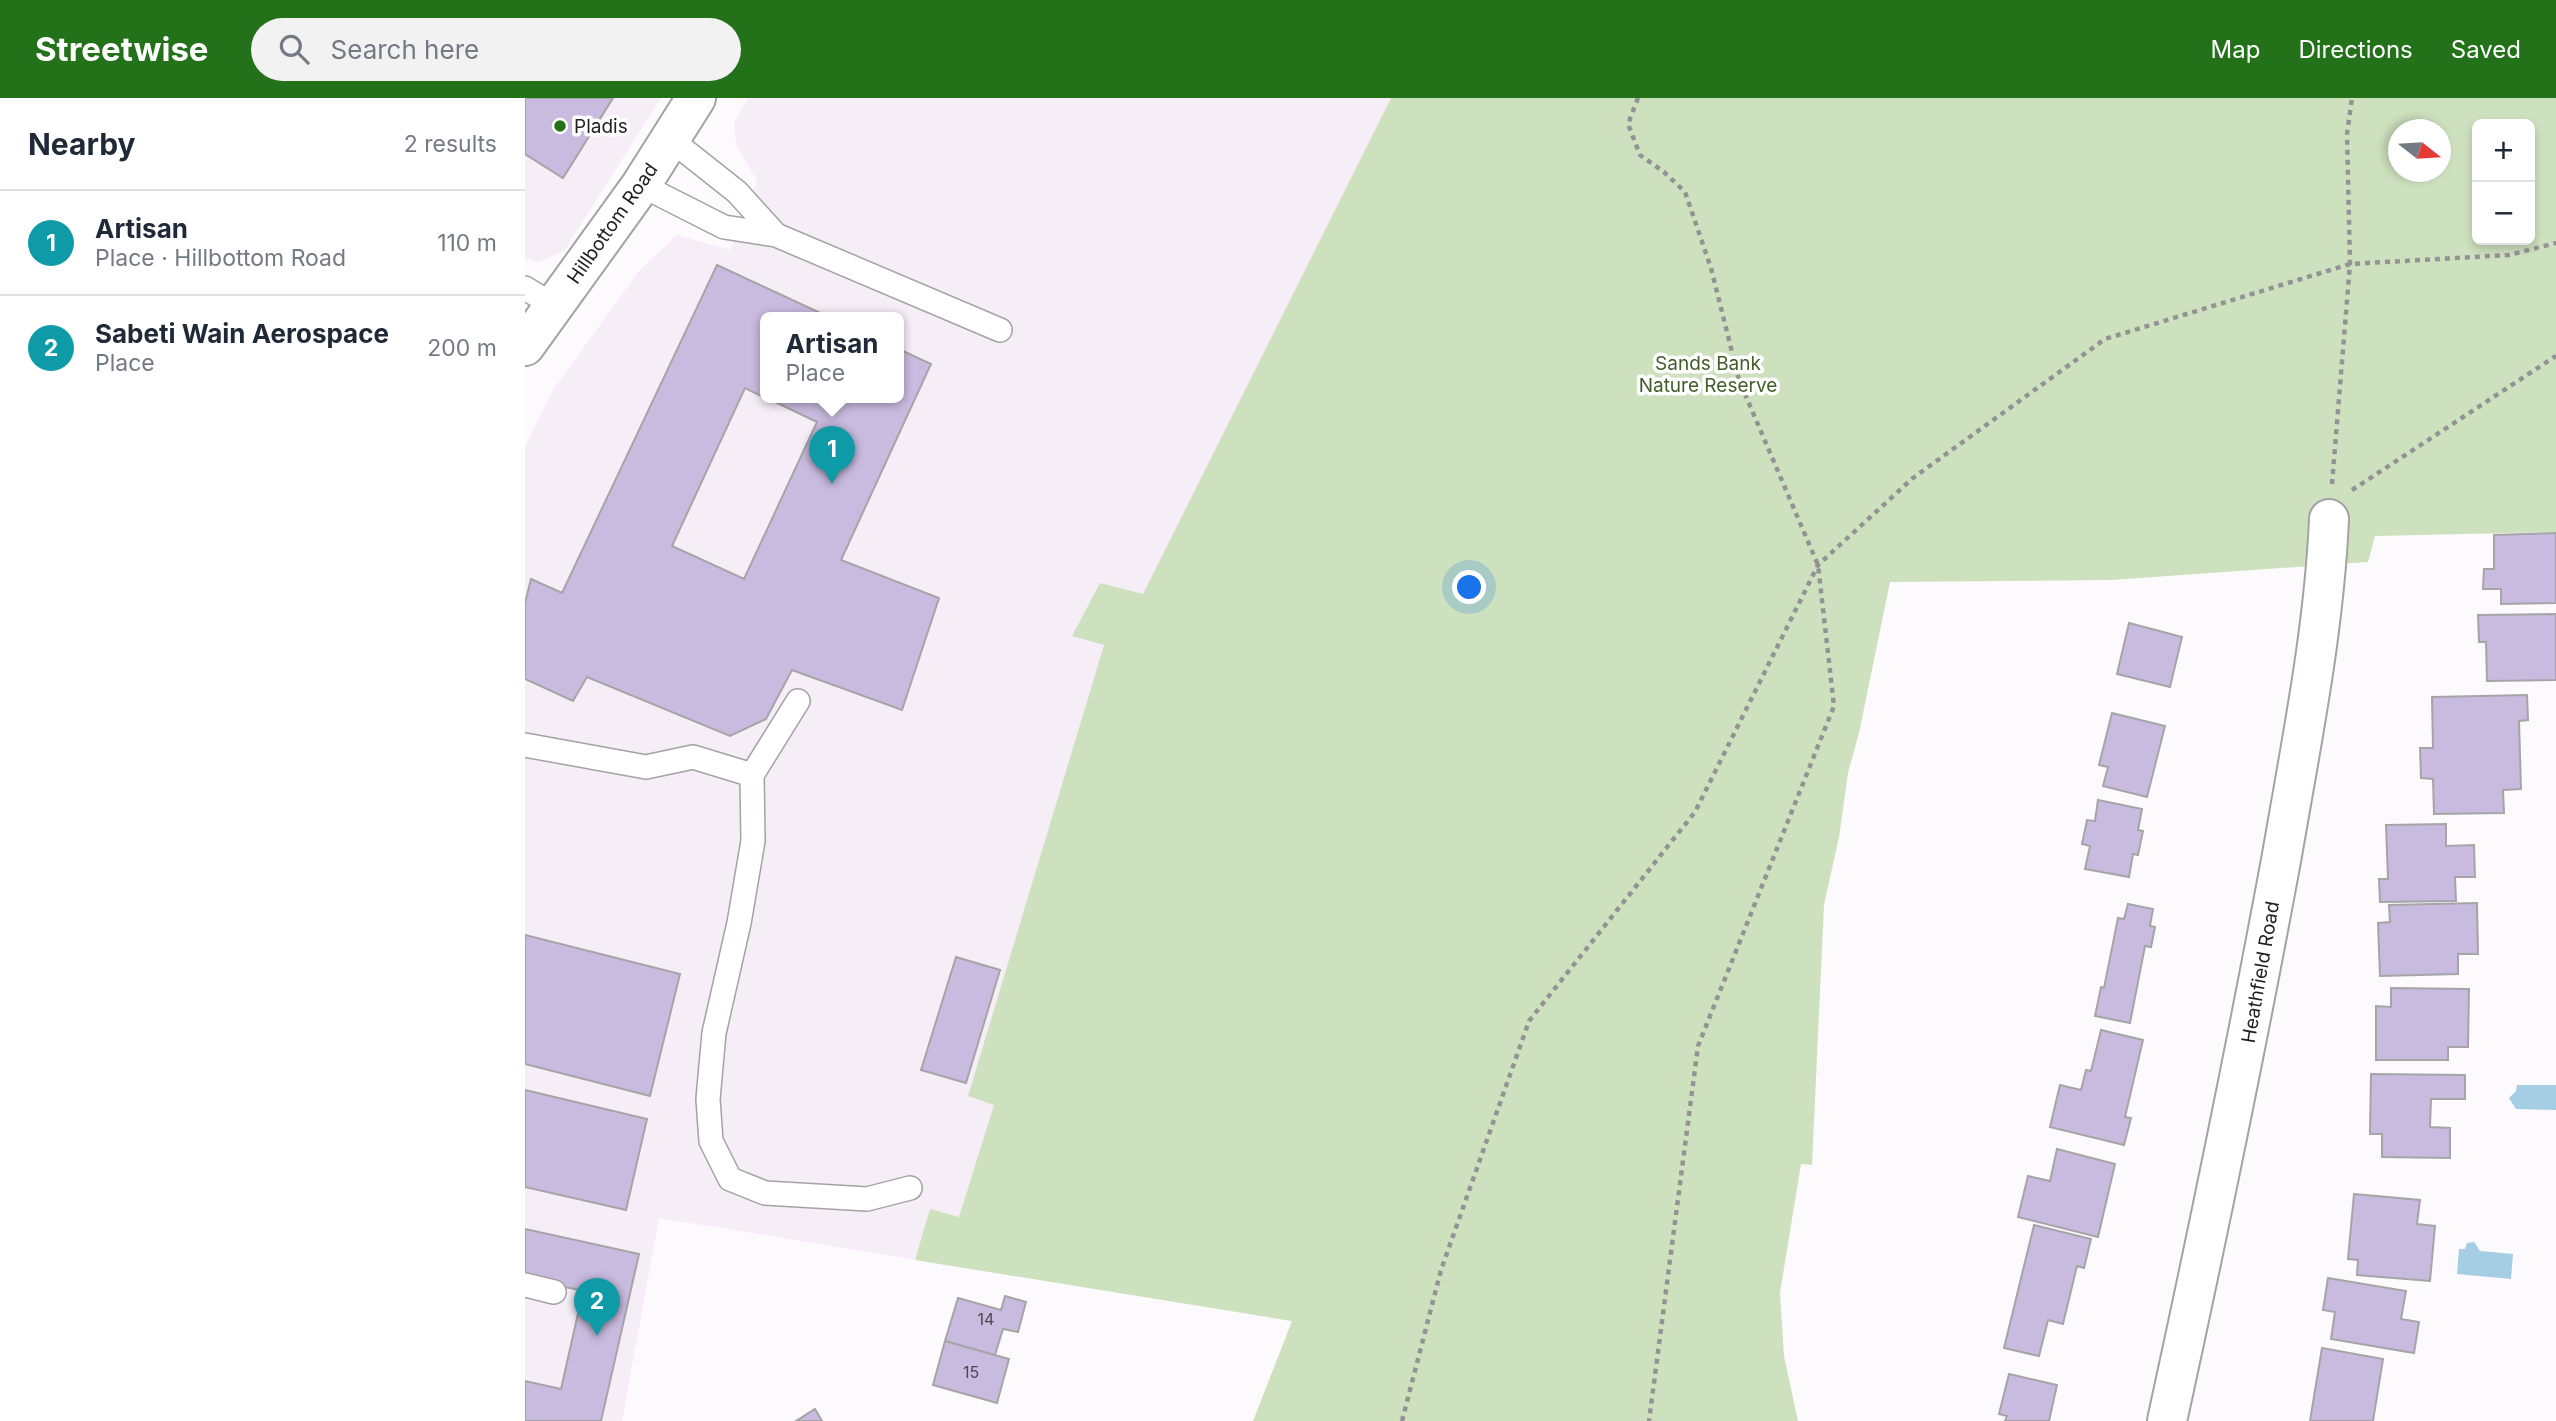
<!DOCTYPE html>
<meta charset="utf-8">
<style>
:root{--surface:#fff;--page:#f2f2f3;--text:#1f2937;--muted:#747a83;--line:#e0e1e3;--accent:#237118}
body{margin:0;font-family:Inter,sans-serif;background:var(--page);color:var(--text)}
.controls{position:absolute;right:21px;top:21px;display:grid;overflow:hidden;border-radius:10px;box-shadow:0 4px 10px #0003}
.controls button{width:63px;height:63px;display:grid;place-items:center;padding:0;border:0;border-bottom:2px solid var(--line);background:var(--surface);color:var(--text);font:35px sans-serif}
.compass{position:absolute;left:1863px;top:21px;width:63px;height:63px;border-radius:50%;background:var(--surface);box-shadow:0 4px 10px #0003;rotate:107deg}
.you{position:absolute;left:945px;top:490px;width:24px;height:24px;margin:-18px;border:5px solid #fff;border-radius:50%;background:#1a73e8;box-shadow:0 0 0 10px #1a73e833}
.badge{display:grid;place-items:center;width:46px;height:46px;border-radius:50%;background:var(--accent);color:#fff;font-size:23px;font-weight:700}
.pin{position:absolute;translate:-50% -58px;filter:drop-shadow(0 2px 4px #0008)}
.pin::after{content:'';position:absolute;top:37px;width:24px;height:21px;background:inherit;clip-path:polygon(0 0,100% 0,50% 100%)}
.popup{position:absolute;left:235px;top:214px;width:144px;height:91px;box-sizing:border-box;display:grid;place-content:center;border-radius:10px;background:var(--surface);filter:drop-shadow(0 2px 5px #0005);font-size:23px;white-space:nowrap;color:var(--muted)}
.popup b{font-size:26px;color:var(--text)}
.popup::after{content:'';position:absolute;left:50%;top:100%;margin-left:-14px;border:14px solid transparent;border-top-color:var(--surface)}
.list{margin:0;padding:0;list-style:none}
h2{display:flex;justify-content:space-between;align-items:center;height:91px;margin:0;padding:0 28px;font-size:30px}
h2 small{font-size:23px;font-weight:400;color:var(--muted)}
.list li{display:grid;grid-template-columns:46px 1fr auto;gap:21px;align-items:center;box-sizing:border-box;height:105px;padding:0 28px;border-top:2px solid var(--line)}
.list b{display:block;font-size:26px;white-space:nowrap}
.list p{margin:0;font-size:23px;white-space:nowrap;color:var(--muted)}
.list em{font-size:23px;font-style:normal;color:var(--muted)}
.icon{flex:none;width:38px;height:38px;fill:none;stroke:currentColor;stroke-width:2;stroke-linecap:round;stroke-linejoin:round}
.map{position:relative;flex:none;width:2031px;height:1323px;overflow:hidden}
header{display:flex;align-items:center;gap:42px;box-sizing:border-box;height:98px;padding:0 35px;background:var(--accent);color:#fff}
header strong{font-size:33px}
nav{display:flex;gap:38px;margin-inline-start:auto;font-size:24px}
.search{width:490px;height:63px;background:var(--page);display:flex;align-items:center;gap:18px;box-sizing:border-box;padding:0 24px;border-radius:38px;color:var(--muted);font-size:26px}
main{display:flex}
aside{flex:1;background:var(--surface)}
.map>svg:first-child{display:block}
</style>
<header>
<strong>Streetwise</strong>
<div class="search"><svg class="icon" aria-label="search" viewBox="0 0 24 24"><circle cx="10" cy="10" r="6"/><path d="M15 15l6 6"/></svg>Search here</div>
<nav><a>Map</a><a>Directions</a><a>Saved</a></nav>
</header>
<main>
<aside>
<h2>Nearby<small>2 results</small></h2>
<ul class="list">
<li><span class="badge" style="background:#0f9aa8">1</span><div><b>Artisan</b><p>Place · Hillbottom Road</p></div><em>110 m</em></li>
<li><span class="badge" style="background:#0f9aa8">2</span><div><b>Sabeti Wain Aerospace</b><p>Place</p></div><em>200 m</em></li>
</ul>
</aside>
<div class="map">
<svg width="2031" height="1323" viewBox="0 0 2031 1323">
<rect width="100%" height="100%" fill="#fcfafc"/>
<path fill="#f6eef7" fill-rule="evenodd" d="M0,0h136l-97,153 -26,11 -11,-4 -2,4z
M223,0h643l-164,329 65,894 -633,-103 -37,203h-97v-974l28,-57 86,-119 38,-36 53,15 27,-69 -21,-37 -2,-21zM240,220h134v80h-134z"/>
<path fill="#cee1be" fill-rule="evenodd" d="M866,0h1165v434l-181,4 -7,26 -257,18 -221,2 -31,151 -11,40 -9,64 -15,68 -12,260 -11,-1 -21,129 4,63 14,65h-545l39,-100 -377,-61 15,-51 29,8 35,-112 -26,-9 136,-451 -32,-9 28,-53 43,11zM1952,26h53v116h-53zM1874,32h42v42h-42z"/>
<path fill="#a5cde4" d="M1992,987h39v25l-40,-1 -7,-11 7,-7z
M1949,1144l6,9 33,3 -2,25 -54,-5 2,-25h6l2,-6z"/>
<path fill="#c9bbdf" stroke="#a5a4a7" stroke-width="2" d="M0,0h88l-50,80 -38,-24z
M192,167l114,53h-66v80l-20,-10 -73,158 72,33 73,-157 -50,-24h132v-49l32,15 -90,196 98,38 -37,112 -110,-40 -26,49 -36,17 -143,-59 -14,24 -48,-22v-76l6,-24 31,14z
M2031,435v70l-55,1v-15h-18l1,-20h10v-34z
M2031,516v66l-69,1 -1,-39h-7l-1,-27z
M1604,525l53,14 -12,50 -53,-13z
M2002,597l1,25 -9,1 2,68 -18,1 1,23 -70,1 -1,-35 -12,-1 -1,-30h13l-1,-51z
M1587,615l53,13 -18,71 -44,-11 5,-19 -9,-2z
M1573,702l44,9 -4,21 5,1 -5,24 -5,-1 -4,23 -44,-8 5,-23 -8,-2 5,-24 8,1z
M1921,726v22l28,-1 1,32h-20l1,24 -76,1 -1,-23h9l-2,-54z
M1952,805l1,51h-20v20l-78,2 -2,-53 12,-1 -1,-17z
M1603,806l25,5 -3,17 5,1 -4,20 -6,-1 -15,77 -35,-7 6,-29 3,1 14,-70 6,1z
M0,837l155,39 -30,122 -125,-32z
M431,859l44,13 -34,113 -45,-13z
M1866,890l78,1 -1,58h-20v13h-72v-54l15,1z
M1576,932l42,10 -18,77 6,1 -7,27 -74,-18 10,-42 21,5 5,-20 5,1z
M1846,976l94,1v24h-34l-1,28 20,1v30l-68,-1v-23h-12z
M0,992l122,29 -21,91 -101,-23z
M1532,1051l58,15 -17,73 -80,-20 10,-41 22,5z
M1829,1096l66,6 -3,24 18,2 -5,55 -73,-6 1,-15 -10,-1z
M1509,1127l57,14 -7,29 -7,-2 -14,58 -15,-4 -9,36 -35,-8z
M0,1131l114,25 -38,167h-76v-40l36,8 22,-98 -58,-13z
M1803,1180l78,13 -5,28 18,3 -5,31 -83,-14 4,-27 -12,-2z
M480,1198l21,6 -8,30 -15,-3 -8,26 -50,-14 13,-43 43,12z
M420,1243l64,18 -12,44 -64,-18z
M1797,1250l61,11 -10,62h-63z
M1484,1276l48,11 -8,36h-44l2,-5 -8,-2z
M290,1311l7,12h-26z"/>
<g fill="none" stroke-linecap="round" stroke-linejoin="round">
<g stroke="#a4a2a4" stroke-width="26">
<path id="service" d="M145,41l67,53 39,43
M116,87l83,42 52,8 224,95
M0,190l28,17
M0,647l121,22 47,-10 59,18 46,-74
M227,677l1,66 -14,82 -25,110 -6,66 3,42 19,38 35,14 102,6 43,-11
M0,1187l29,7"/>
</g>
<g stroke="#a4a2a4" stroke-width="42">
<path id="minor" d="M0,248l116,-161 55,-87
M1642,1323c41,-188 80,-377 115,-566 19,-111 42,-223 47,-336"/>
</g>
<path stroke="#949294" stroke-width="4.5" stroke-dasharray="5 5" stroke-linecap="butt" d="M1113,0l-10,26 12,31 24,17 21,20 26,76 28,112 79,185 16,141 -136,340 -49,375
M1807,386l18,-220 -3,-130 5,-36
M1827,392l204,-134
M877,1323l39,-151 88,-249 166,-209 123,-247 95,-87 192,-139 245,-75 159,-9 47,-12"/>
<use href="#service" stroke="#fff" stroke-width="23"/>
<use href="#minor" stroke="#fff" stroke-width="38"/>
</g>
<circle fill="#237118" stroke="#fff" stroke-width="2.5" cx="35" cy="28" r="7"/>
<g text-anchor="middle" stroke-width="7" stroke-linejoin="round" paint-order="stroke">
<g font-size="16" fill="#4a4650">
<text x="461" y="1227">14</text>
<text x="446" y="1280">15</text>
</g>
<g font-size="19" fill="#201f20" stroke="#fff" text-anchor="start">
<text x="49" y="35">Pladis</text>
</g>
<g font-size="19" fill="#201f20" stroke="#fff">
<text transform="translate(87 125) rotate(-55)" y="7">Hillbottom Road</text>
<text transform="translate(1735 874) rotate(-80)" y="7">Heathfield Road</text>
</g>
<g font-size="19" fill="#435d29" stroke="#fff">
<text x="1183" y="272">Sands Bank<tspan x="1183" dy="22">Nature Reserve</tspan></text>
</g>
</g>
</svg>
<div class="controls">
<button>+</button>
<button>−</button>
</div>
<svg class="compass" viewBox="-18 -18 36 36"><path d="M0-13l5 13h-10z" fill="#e53935"/><path d="M0 13l5-13h-10z" fill="#747a83"/></svg>
<div class="you"></div>
<div class="pin badge" style="left:307px;top:386px;background:#0f9aa8">1</div>
<div class="popup"><b>Artisan</b>Place</div>
<div class="pin badge" style="left:72px;top:1238px;background:#0f9aa8">2</div>
</div>
</main>
